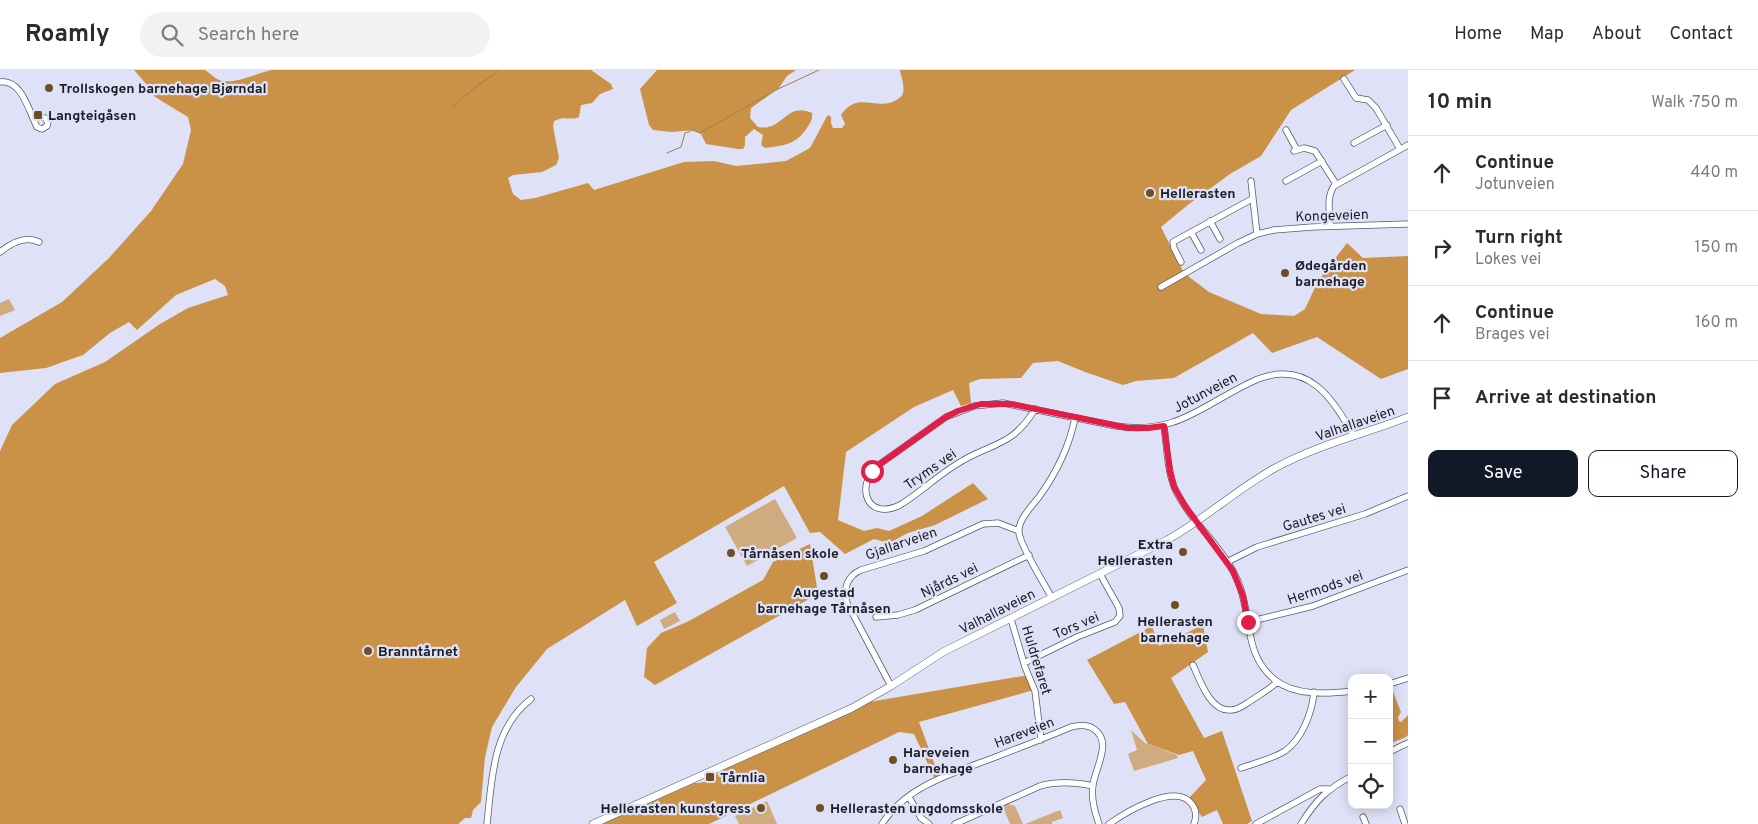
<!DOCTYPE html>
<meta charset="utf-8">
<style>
:root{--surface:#fff;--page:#f2f2f3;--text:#2b2b33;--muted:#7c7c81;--line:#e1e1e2;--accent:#111827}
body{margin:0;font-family:Overpass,sans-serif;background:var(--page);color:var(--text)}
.controls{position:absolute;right:15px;bottom:15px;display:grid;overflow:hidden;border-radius:10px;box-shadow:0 2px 12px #0003}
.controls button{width:45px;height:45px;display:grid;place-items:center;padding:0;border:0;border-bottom:1px solid var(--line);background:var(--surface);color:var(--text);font:25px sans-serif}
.stop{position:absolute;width:15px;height:15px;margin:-11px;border:4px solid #e11d48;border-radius:50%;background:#fff}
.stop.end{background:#e11d48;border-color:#fff;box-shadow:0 1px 5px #0008}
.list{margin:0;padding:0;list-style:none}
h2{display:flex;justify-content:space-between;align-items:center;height:65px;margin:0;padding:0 20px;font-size:21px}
h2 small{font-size:16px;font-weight:400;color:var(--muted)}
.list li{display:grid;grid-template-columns:32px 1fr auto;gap:15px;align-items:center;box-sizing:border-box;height:75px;padding:0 20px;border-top:1px solid var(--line)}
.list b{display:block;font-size:19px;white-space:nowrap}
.list p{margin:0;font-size:16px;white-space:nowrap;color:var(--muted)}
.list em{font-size:16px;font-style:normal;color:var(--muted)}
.actions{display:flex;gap:10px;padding:15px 20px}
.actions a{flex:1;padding:11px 0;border:1px solid var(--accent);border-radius:10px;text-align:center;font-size:18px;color:var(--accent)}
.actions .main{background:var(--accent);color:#fff}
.icon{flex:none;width:28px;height:28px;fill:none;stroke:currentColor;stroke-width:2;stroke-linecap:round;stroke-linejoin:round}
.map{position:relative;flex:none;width:1408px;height:754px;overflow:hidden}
header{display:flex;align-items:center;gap:30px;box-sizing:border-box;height:70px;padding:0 25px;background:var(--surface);border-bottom:1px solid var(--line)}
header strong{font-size:24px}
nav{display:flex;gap:28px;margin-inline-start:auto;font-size:18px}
.search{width:350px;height:45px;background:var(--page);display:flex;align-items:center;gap:12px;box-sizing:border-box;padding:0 18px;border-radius:28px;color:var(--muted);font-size:19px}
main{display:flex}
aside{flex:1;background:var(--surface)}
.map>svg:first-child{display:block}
</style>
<header>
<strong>Roamly</strong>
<div class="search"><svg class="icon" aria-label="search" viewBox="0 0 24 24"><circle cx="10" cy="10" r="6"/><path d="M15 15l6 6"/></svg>Search here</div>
<nav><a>Home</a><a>Map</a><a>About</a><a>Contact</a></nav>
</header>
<main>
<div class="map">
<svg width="1408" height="754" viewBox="0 0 1408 754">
<rect width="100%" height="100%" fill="#dfe1f6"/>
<path fill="#cfab7f" d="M9,229l6,11 -15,6v-13z
M775,429l22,39 -50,28 -22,-39z
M675,542l5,9 -16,8 -4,-9z
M1131,660l14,13 32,12 1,3 -44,13 -6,-17 9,-4z
M767,731l10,23h-38l-4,-8z
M1005,733l10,3 8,18h-13l-8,-19z
M1060,740l3,8 -11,4v2h-27z"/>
<path fill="#ca9247" d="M134,0h71c6,4 11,10 18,11 16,2 34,-8 49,-11h319l20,14 2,5 -13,5 -8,9 -11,2 -2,12c-9,4 -13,-2 -25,4l-1,5 6,32 -3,7 -14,7 -29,3 -5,3 5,16 8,6 14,-2 53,-15 6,7 90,-28 30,-1 22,5 50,-5 24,-13 17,-32 2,-1 2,2v6l2,5h9l3,-4 -4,-9c17,-26 37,-2 57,-16 2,-2 4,-2 5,-6 2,-6 -2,-17 -3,-23h455l-64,40 -30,46 -31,18 -41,30 -28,23 23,46 25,19 52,22 33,2 11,-7 13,-28 29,-38 16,15 45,-2v113l-27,10 -64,-42 -45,16 -19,-20 -79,45 -38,3 -13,4 -38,-13 -27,-11 -25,2 -12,15 -41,1 -11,4 2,20 -10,3 -8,-16 -39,17 -68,45 -8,68 26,11 13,-3 12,3 33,-15 51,-33 15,16 -53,26 -27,8 -19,10 -15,-4 -29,15 -25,-22 -10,1 -26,-47 -130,76 23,41 -40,23 -12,-26 -78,49 -31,38 -24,40 -7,30 -4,45 -8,8 -2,8h-6l-7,6h-458v-373l12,-26 43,-41 50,-22 55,-38 28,-16 40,-13 -3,-9 -10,-7 -39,16 -39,35 -8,-8 -19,11 -27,22 -37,13 -46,5v-35l62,-36 47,-44 42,-47 32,-47 8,-34 -3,-13 -33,-20 -8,-12z
M657,0h139l-9,6 -8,12 -28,20 -1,10 8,9c25,5 28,-26 54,-14 1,7 -2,10 -5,15 -10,16 -24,18 -42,20l-4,-3 2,-10 -9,-6 -9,8v8l-2,4h-5l-32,-5 -5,-10 -8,-4 -21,2 -19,-2 -4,-5 -9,-36z
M810,474l8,50 -163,91 -11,-8 3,-29 14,-15 26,-11 76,-42 10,-18z
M1203,555l5,27 -37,26 33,60 18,-7 30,90 -5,3h-24l-6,-14 -15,7 -13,-19 17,-18 -13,-29 -14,4 -31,-11 -23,-42 -11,2 -27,-44 65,-34 7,20z
M1029,605l5,15 -115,32 20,54 -5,1 -20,-43 -15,-2 -190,92h-108l93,-41c11,1 17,-5 26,-11 4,-3 10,-5 15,-8l134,-62z
M1391,617l10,25 -3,5 1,4 2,1 7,-7v20l-2,2 -17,7v-56z"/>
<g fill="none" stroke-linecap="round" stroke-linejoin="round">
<path stroke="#a47d4a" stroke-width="1" d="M452,37l25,-21 23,-16
M667,83l14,-6 4,-14 8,-3 7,3 76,-43 43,-20"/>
<g stroke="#57596b" stroke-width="7">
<path id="minor" d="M1344,9l12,19 12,2 8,8 24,41
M0,12c22,-3 29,30 37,45l5,2 5,-3 1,-4 -3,-4 -14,-5
M1286,60l11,20
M1354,73l33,-18
M1294,81l10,-3 11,3 21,33
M1251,111l6,53
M1286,111l36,-20
M1210,151l10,18
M1330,156c0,-13 -4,-28 4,-40l74,-41
M1191,162l10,18
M0,182c11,-9 25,-17 39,-10
M1181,192l-7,-14 -1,-6 79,-43
M1161,217l77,-44 19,-9 17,-4 38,-3 96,-3
M1035,339c-23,39 -46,34 -78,55 -20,12 -37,29 -57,41 -33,16 -45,-18 -23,-39l69,-49 28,-11 29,-3 113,23c63,10 89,-24 142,-47 51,-19 74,19 96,57
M1164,356c3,20 3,44 11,63 17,36 52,60 65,98 12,33 4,68 35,93 20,16 52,14 77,11
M1227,492l30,-15 108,-33 43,-18
M1052,528c-7,-13 -32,-53 -33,-65 -2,-12 13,-27 20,-36 18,-25 30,-49 36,-79
M876,547l22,-2 17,-5 114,-55
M1011,549l14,48 10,24 6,49
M1248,552l65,-16 95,-36
M1024,593l53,-26 38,-15 5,-6 -1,-8 -19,-34
M1193,595c7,15 17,47 38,45 8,0 14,-6 21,-10 9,-6 18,-11 25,-18
M1389,614l19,-6
M891,616l-44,-83c-4,-14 0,-27 14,-33l63,-19 59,-27 15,-1 21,8
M1389,682l19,-9
M1241,698c14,-5 31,-9 44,-17 17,-12 27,-38 29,-59
M909,727l12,21 8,6
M1400,739l5,15
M1363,747l3,7
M487,754c5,-45 5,-95 44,-125
M882,754c24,-38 71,-51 111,-66 26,-10 52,-20 78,-31 8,-2 16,-3 23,2 19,13 1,39 -1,56 -2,12 2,28 6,39
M955,754l85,-38c18,-5 34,-4 53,0
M1109,754c17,-12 64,-40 81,-22 7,7 7,14 4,22
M1256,754l64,-35h8
M1301,754c15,-24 26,-35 51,-48"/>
</g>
<g stroke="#57596b" stroke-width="8">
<path id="tertiary" d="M593,754l259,-116 39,-22 52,-34 224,-112c38,-21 70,-51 108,-72 42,-23 89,-34 133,-51"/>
</g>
<use href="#minor" stroke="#fff" stroke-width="5.5"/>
<use href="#tertiary" stroke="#fff" stroke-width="7"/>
</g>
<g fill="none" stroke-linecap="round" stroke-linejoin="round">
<path stroke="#e11d48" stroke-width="6" d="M872,401l8,-7 66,-47 12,-6 23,-7h30l117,24h19l17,-2 6,46 4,15 11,19 48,65 10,25 5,26"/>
</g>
<g fill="#6e4e24" stroke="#dfe1f6" stroke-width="2">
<circle cx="49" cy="18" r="5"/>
<rect x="33" y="40" width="10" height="10" rx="2.5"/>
<circle cx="1150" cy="123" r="5"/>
<circle cx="1285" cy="203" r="5"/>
<circle cx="1183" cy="482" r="5"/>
<circle cx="731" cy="483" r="5"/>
<circle cx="824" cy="506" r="5"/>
<circle cx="1175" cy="535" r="5"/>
<circle cx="368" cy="581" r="5"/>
<circle cx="893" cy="690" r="5"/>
<rect x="705" y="702" width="10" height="10" rx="2.5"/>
<circle cx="761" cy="738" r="5"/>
<circle cx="820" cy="738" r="5"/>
</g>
<g text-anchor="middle" stroke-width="4.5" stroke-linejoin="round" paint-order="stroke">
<g font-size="14" font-weight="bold" fill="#1c1d24" stroke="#dfe1f6" text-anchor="start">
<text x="59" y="23">Trollskogen barnehage Bjørndal</text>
<text x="48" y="50">Langteigåsen</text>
<text x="1160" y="128">Hellerasten</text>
<text x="1295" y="200">Ødegården<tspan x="1295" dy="16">barnehage</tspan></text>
<text x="1173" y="479" text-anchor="end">Extra<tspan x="1173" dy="16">Hellerasten</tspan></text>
<text x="741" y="488">Tårnåsen skole</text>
<text x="824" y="527" text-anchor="middle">Augestad<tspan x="824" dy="16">barnehage Tårnåsen</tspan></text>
<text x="1175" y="556" text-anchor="middle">Hellerasten<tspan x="1175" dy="16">barnehage</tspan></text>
<text x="378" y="586">Branntårnet</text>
<text x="903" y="687">Hareveien<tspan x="903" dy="16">barnehage</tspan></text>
<text x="720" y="712">Tårnlia</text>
<text x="751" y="743" text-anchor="end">Hellerasten kunstgress</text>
<text x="830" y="743">Hellerasten ungdomsskole</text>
</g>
<g font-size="14" fill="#1c1d24" stroke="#dfe1f6">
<text transform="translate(1332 145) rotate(-2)" y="5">Kongeveien</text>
<text transform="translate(1205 322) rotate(-28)" y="5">Jotunveien</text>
<text transform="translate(1355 353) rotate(-19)" y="5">Valhallaveien</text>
<text transform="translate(930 399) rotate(-35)" y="5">Tryms vei</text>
<text transform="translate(1314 447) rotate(-17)" y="5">Gautes vei</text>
<text transform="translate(901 473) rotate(-19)" y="5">Gjallarveien</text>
<text transform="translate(949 510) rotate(-26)" y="5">Njårds vei</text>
<text transform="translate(1325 517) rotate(-19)" y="5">Hermods vei</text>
<text transform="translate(997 541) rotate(-27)" y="5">Valhallaveien</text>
<text transform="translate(1076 555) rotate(-23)" y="5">Tors vei</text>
<text transform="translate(1037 590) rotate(73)" y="5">Huldrefaret</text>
<text transform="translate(1024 662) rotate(-21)" y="5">Hareveien</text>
</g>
</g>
</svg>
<div class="controls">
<button>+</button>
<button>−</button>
<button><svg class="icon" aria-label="locate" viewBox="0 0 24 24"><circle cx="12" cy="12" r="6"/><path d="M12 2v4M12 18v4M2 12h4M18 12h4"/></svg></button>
</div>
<div class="stop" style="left:872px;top:401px"></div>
<div class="stop end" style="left:1248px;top:552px"></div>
</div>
<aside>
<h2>10 min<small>Walk · 750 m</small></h2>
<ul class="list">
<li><svg class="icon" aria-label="ahead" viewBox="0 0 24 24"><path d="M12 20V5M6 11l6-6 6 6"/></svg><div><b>Continue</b><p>Jotunveien</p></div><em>440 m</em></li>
<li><svg class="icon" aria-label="right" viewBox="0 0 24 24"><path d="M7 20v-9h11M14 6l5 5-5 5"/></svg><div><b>Turn right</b><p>Lokes vei</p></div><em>150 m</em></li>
<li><svg class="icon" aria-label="ahead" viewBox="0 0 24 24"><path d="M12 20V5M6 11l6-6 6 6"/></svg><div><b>Continue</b><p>Brages vei</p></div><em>160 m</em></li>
<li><svg class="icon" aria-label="arrive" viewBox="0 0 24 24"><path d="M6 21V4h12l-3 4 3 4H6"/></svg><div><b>Arrive at destination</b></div></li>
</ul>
<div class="actions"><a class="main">Save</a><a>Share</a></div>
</aside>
</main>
